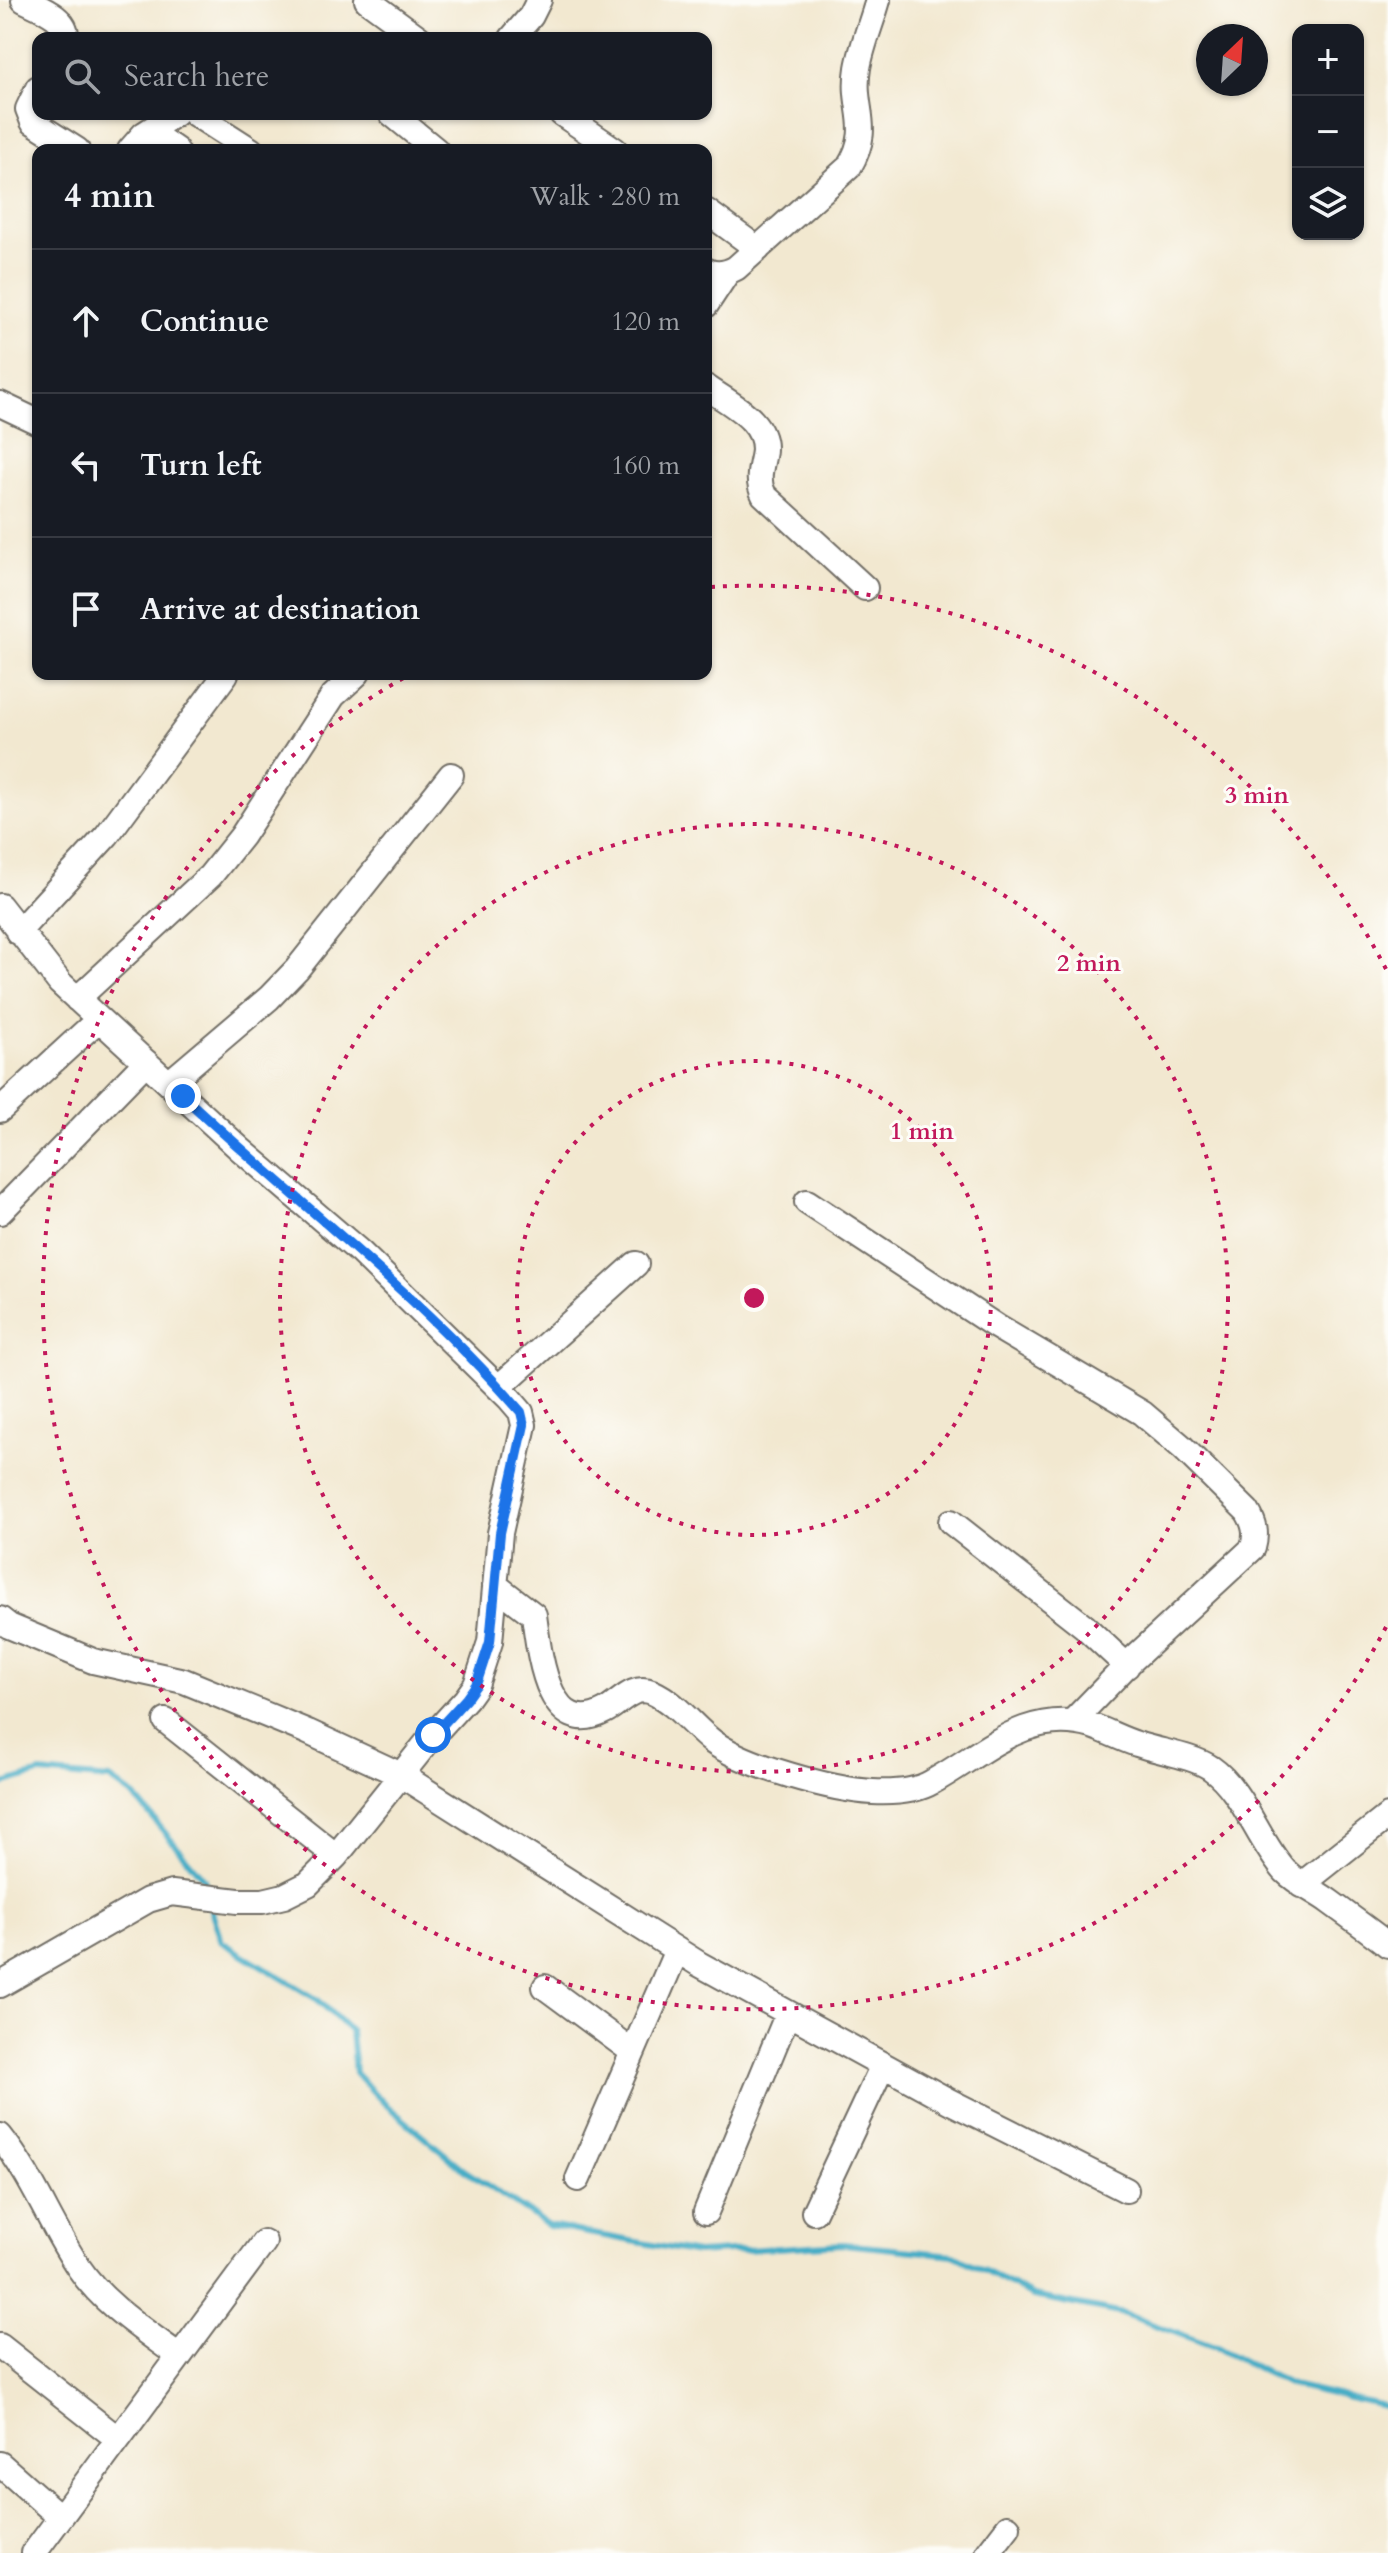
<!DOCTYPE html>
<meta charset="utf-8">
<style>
:root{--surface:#171b24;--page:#242831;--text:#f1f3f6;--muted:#9ea1a6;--line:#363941}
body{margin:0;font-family:Cardo,serif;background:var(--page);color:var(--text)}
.controls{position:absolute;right:24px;top:24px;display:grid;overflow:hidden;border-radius:16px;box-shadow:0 2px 6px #0004}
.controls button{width:72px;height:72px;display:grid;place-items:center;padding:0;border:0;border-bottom:2px solid var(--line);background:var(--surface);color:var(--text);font:40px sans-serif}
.compass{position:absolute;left:1196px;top:24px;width:72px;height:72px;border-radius:50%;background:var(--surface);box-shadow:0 2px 6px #0004;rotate:25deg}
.stop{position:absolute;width:24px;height:24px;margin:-18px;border:6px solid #1a73e8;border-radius:50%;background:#fff}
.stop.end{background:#1a73e8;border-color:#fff;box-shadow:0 2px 8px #0008}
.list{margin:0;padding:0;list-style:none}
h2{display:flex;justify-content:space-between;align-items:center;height:104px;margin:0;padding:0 32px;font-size:34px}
h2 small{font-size:26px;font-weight:400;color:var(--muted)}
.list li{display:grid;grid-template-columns:52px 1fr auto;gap:24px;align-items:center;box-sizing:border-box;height:144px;padding:0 32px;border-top:2px solid var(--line)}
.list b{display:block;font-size:30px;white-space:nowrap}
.list em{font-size:26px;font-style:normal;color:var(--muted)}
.icon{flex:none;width:44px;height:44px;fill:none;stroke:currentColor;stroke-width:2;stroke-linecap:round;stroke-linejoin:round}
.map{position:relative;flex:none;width:1388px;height:2553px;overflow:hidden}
.search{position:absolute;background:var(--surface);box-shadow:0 2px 6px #0004;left:32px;top:32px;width:680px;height:88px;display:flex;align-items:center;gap:20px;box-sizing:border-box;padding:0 28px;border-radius:16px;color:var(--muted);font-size:30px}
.panel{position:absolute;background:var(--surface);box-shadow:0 2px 6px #0004;left:32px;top:144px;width:680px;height:536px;border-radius:16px}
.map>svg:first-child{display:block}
</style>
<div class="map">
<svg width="1388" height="2553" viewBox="0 0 1388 2553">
<rect width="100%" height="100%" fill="#fdfcf7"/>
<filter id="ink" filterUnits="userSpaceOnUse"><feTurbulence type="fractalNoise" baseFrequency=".0125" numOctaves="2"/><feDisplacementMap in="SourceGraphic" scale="16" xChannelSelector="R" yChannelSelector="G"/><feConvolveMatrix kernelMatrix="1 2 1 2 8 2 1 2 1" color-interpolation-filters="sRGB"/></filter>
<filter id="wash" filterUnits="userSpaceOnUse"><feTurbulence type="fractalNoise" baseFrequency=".006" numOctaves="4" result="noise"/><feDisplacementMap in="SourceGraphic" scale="32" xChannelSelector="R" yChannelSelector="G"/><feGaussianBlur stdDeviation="1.8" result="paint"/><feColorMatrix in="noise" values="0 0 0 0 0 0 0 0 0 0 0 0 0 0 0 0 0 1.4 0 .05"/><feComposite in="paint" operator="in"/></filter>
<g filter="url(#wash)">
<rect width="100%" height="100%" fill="#f2e8d0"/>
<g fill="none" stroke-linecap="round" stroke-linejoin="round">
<path stroke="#47adc6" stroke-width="6" d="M0,1785l40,-12 70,6 24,17 70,83 2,10
M209,1904l13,38 96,58 33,32 4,41 30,31 79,66 85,56 148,27 146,-9 111,11 79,41 91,18 91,33 73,37 100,23"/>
</g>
</g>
<g filter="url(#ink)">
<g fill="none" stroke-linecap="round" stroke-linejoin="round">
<g stroke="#716d65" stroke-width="28">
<path id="minor" d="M24,0c16,8 44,18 42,38
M367,0l52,38
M512,38l19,-22 8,-16
M38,88l-10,21 5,13 44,28
M195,114l56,36
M392,114l44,36
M562,114l53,36
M144,134l31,-20
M130,150l14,-16h9l23,16
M706,211l52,38
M706,270c10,6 21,3 30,-2l113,-101c25,-42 2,-57 9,-99 4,-23 14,-46 20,-68
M706,305l21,-32
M706,387c24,17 65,35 57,70 -3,14 -6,25 1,38l101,93
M0,404l38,18
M0,906l60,77 180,166 120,103 149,146 12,14 3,13 -24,108 -10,109 -14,43 -10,14 -33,36 -97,121 -28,28 -24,12 -21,5h-25l-66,-8 -24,7 -148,85
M18,932l89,-97 119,-161
M77,999l133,-123 32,-40 91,-140 24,-22
M169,1083l100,-85 28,-29 154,-194
M0,1110l99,-91
M807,1202l190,125 145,86 40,34 65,64c8,13 10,22 6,37l-121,112 -60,62
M0,1212l146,-150
M499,1387l137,-123
M951,1522l133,104 43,40
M495,1585l39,30c5,35 13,127 71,96 15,-8 28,-27 47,-19 25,11 41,35 61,50 33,24 119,48 160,50 20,1 42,0 59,-10 51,-28 95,-75 160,-56 15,5 29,13 45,18 23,8 54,11 74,24 32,22 47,73 74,103 13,13 30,20 45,31 19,14 39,28 58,43
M0,1619l9,7 84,35 91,20 124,51 93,43 298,189 250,137 177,89
M166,1721l170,135
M1301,1885l87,-69
M545,1987l88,65
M0,2136c33,41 50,89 79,132 25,37 65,62 100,88
M578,2179l99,-229
M706,2212l82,-199
M814,2212l69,-147
M0,2346l118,93
M0,2464l60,53
M34,2553l230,-311
M988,2553l20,-26"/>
</g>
<use href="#minor" stroke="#fff" stroke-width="24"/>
</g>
</g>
<g fill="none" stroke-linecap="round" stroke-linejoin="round" filter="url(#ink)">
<path stroke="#1a73e8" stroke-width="10" d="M183,1096c112,105 237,199 338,316l3,13 -24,108 -10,109 -14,43 -10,14 -33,36"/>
</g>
<g fill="none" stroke="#c2185b" stroke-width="4" stroke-dasharray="4 8">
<circle cx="754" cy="1298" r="237"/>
<circle cx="754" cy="1298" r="474"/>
<path d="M1386 1627A712 712 0 1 1 409 675M711 587A712 712 0 0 1 1386 969"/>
</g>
<circle cx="754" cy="1298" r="12" fill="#c2185b" stroke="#fdfcf7" stroke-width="4"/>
<g font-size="24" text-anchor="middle" font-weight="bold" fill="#c2185b" stroke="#fdfcf7" stroke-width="6" stroke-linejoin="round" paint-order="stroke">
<text x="1257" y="803">3 min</text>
<text x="1089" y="971">2 min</text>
<text x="922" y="1139">1 min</text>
</g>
</svg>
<div class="controls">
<button>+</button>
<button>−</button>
<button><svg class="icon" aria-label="layers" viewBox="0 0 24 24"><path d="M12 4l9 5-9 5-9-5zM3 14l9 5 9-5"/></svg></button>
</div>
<svg class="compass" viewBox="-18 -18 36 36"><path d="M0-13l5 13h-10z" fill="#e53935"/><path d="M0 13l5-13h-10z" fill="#9ea1a6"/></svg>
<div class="stop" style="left:433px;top:1735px"></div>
<div class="stop end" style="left:183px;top:1096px"></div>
<div class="search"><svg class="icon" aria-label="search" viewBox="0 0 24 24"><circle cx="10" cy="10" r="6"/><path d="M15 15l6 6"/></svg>Search here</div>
<section class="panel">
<h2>4 min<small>Walk · 280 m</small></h2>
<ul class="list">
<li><svg class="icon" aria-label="ahead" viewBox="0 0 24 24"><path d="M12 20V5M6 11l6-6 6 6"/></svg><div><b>Continue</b></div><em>120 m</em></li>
<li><svg class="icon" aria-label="left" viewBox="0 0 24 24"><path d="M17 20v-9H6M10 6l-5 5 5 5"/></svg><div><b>Turn left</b></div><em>160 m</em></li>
<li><svg class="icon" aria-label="arrive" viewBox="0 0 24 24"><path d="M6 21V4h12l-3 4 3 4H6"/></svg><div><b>Arrive at destination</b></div></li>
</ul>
</section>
</div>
